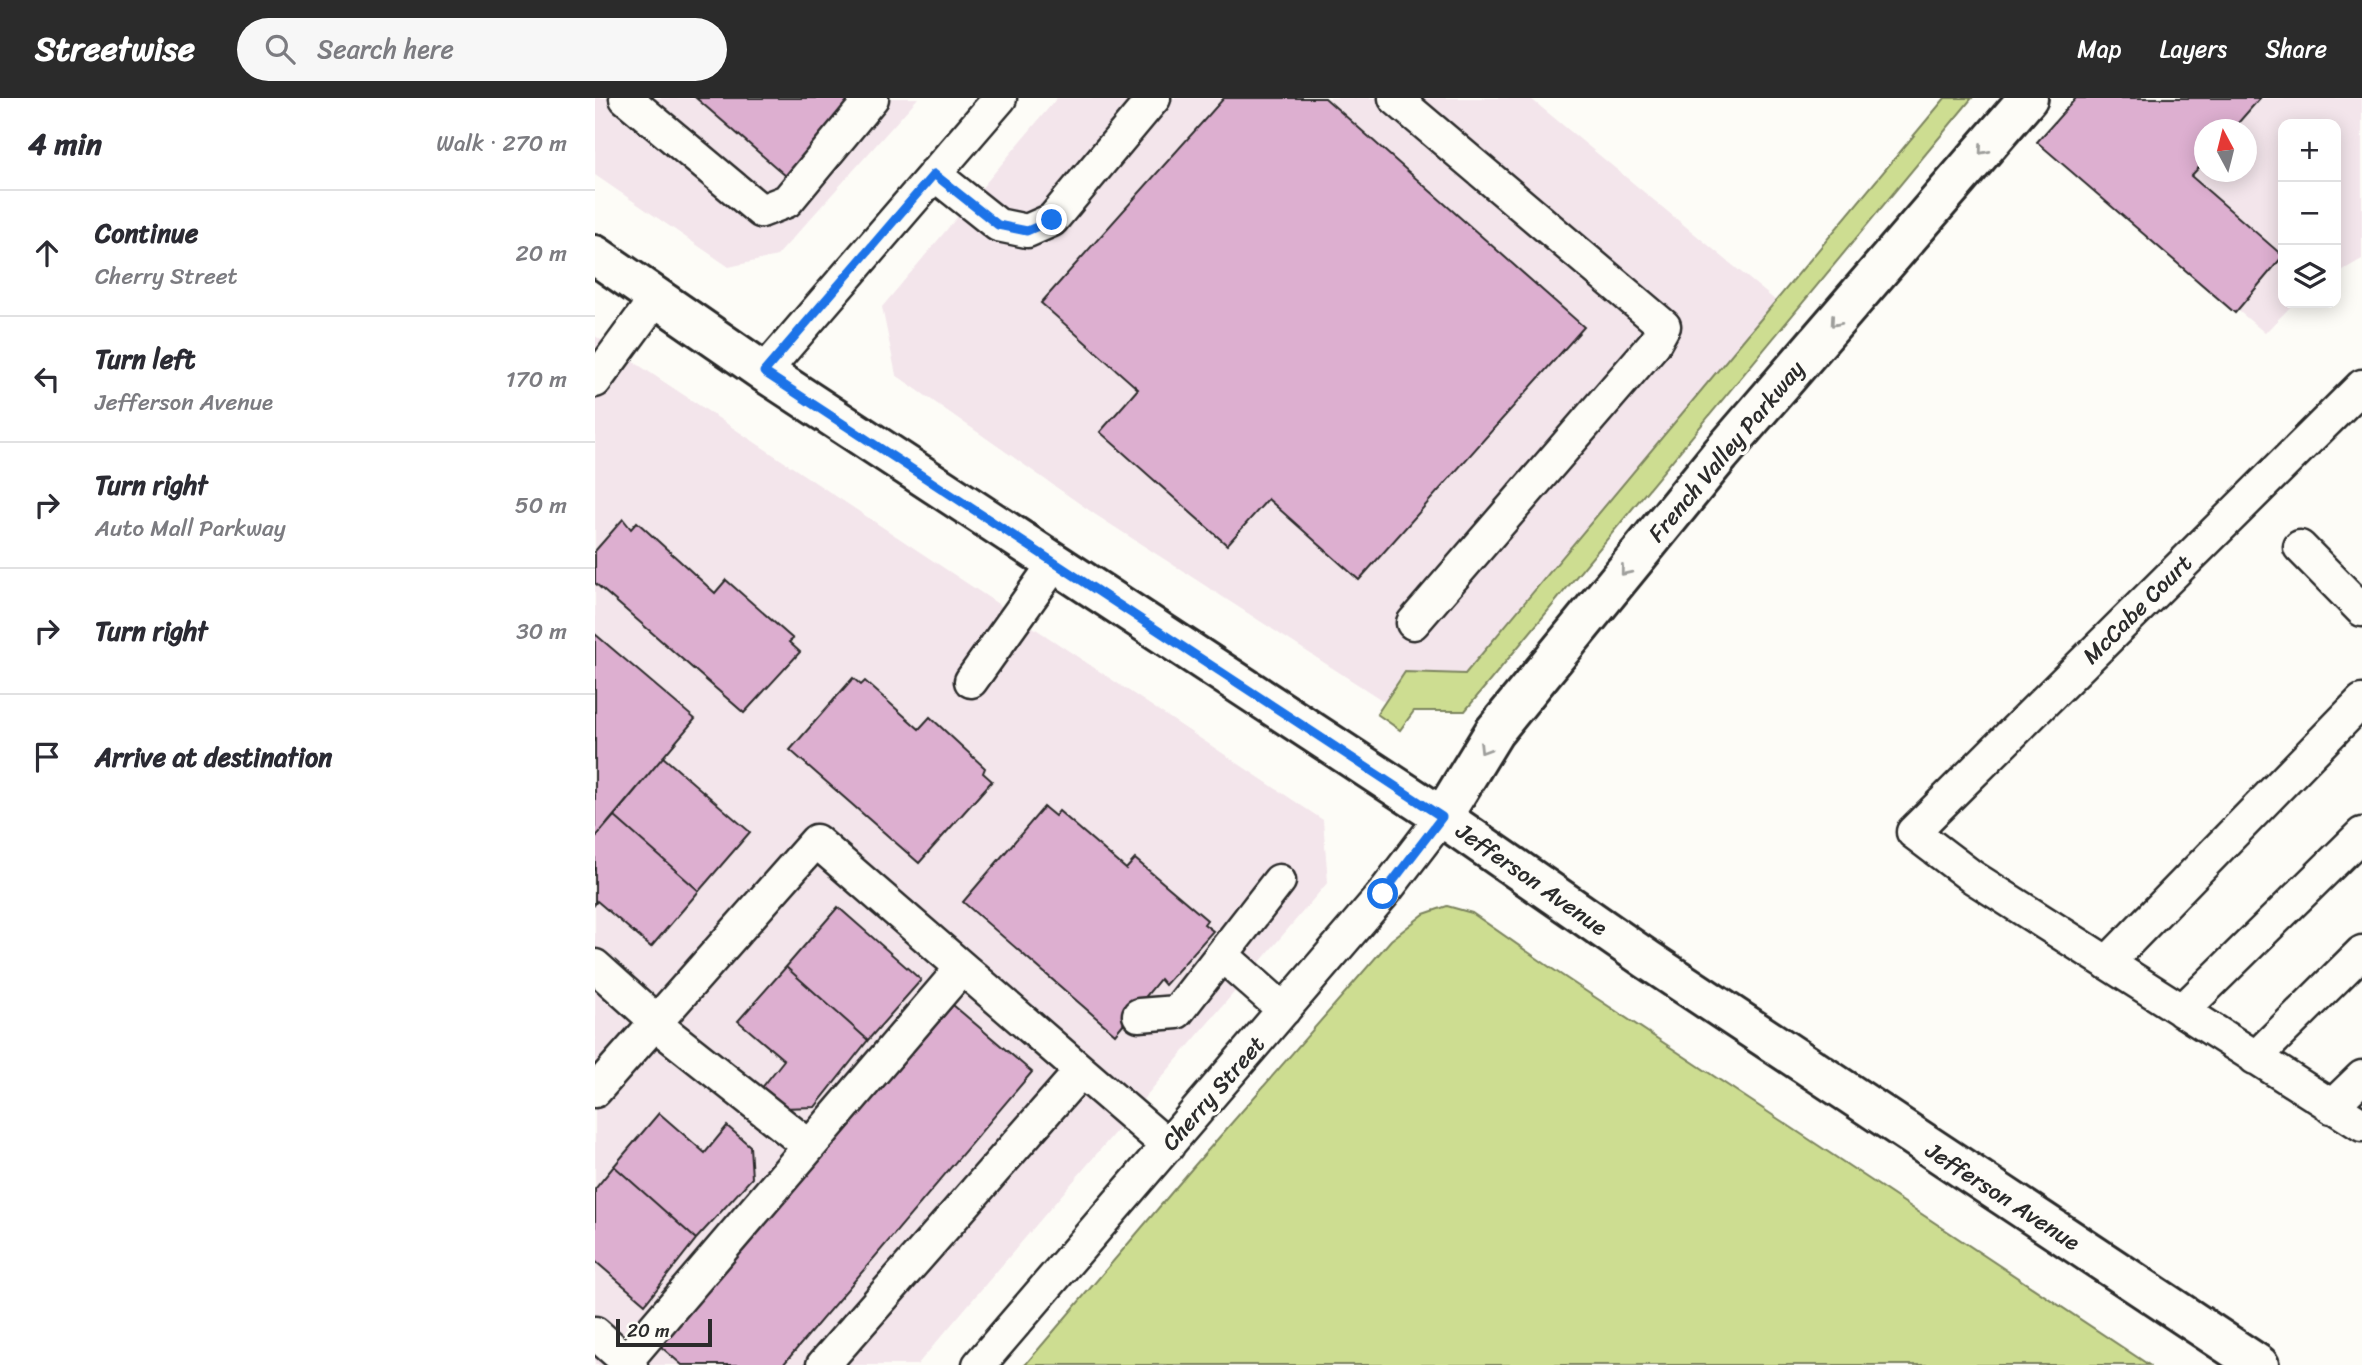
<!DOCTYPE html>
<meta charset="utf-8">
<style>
:root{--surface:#fff;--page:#f7f7f7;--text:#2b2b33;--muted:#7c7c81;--line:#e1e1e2;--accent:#2b2b2b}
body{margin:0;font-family:Sriracha,sans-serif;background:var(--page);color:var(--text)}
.controls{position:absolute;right:21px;top:21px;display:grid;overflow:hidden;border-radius:14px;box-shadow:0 4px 18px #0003}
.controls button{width:63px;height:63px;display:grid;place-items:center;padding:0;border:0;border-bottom:2px solid var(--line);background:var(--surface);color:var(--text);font:35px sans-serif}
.compass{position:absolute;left:1599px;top:21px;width:63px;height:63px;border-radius:50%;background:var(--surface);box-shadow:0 4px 18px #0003;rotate:353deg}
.scale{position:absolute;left:21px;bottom:18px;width:96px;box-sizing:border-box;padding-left:7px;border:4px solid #2b2b2b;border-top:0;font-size:19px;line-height:24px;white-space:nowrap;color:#2b2b2b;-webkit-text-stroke:5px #fdfcf7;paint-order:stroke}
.stop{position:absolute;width:21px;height:21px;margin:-16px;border:5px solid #1a73e8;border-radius:50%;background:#fff}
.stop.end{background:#1a73e8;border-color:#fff;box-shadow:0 2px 7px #0008}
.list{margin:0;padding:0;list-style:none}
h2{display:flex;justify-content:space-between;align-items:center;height:91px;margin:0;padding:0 28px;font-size:30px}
h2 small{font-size:23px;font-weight:400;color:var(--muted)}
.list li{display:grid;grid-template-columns:46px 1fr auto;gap:21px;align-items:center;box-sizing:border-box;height:126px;padding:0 28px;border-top:2px solid var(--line)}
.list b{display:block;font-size:26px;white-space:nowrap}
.list p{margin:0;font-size:23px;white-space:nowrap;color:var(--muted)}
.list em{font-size:23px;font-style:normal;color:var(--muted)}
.icon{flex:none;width:38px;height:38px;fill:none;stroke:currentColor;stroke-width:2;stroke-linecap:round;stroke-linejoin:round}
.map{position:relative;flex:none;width:1767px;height:1267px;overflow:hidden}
header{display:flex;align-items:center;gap:42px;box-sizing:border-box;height:98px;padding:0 35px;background:var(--accent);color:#fff}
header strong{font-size:33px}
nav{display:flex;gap:38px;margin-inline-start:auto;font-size:24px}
.search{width:490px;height:63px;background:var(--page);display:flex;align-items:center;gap:18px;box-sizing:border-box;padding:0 24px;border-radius:38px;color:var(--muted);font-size:26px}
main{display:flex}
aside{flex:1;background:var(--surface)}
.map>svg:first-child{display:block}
</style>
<header>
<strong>Streetwise</strong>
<div class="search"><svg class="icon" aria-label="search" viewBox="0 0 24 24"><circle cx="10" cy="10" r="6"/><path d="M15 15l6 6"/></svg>Search here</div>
<nav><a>Map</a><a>Layers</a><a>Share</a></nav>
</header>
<main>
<aside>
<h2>4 min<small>Walk · 270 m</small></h2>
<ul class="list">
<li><svg class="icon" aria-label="ahead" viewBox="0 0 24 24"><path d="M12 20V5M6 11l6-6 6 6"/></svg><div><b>Continue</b><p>Cherry Street</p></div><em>20 m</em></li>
<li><svg class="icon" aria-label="left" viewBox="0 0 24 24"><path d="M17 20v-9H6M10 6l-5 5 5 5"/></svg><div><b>Turn left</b><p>Jefferson Avenue</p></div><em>170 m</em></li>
<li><svg class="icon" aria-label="right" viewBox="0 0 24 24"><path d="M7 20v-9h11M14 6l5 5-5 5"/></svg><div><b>Turn right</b><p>Auto Mall Parkway</p></div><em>50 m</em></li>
<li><svg class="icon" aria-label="right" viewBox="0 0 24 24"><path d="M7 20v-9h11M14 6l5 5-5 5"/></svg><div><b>Turn right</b></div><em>30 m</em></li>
<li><svg class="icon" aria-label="arrive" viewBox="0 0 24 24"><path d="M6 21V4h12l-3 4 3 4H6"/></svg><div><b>Arrive at destination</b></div></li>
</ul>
</aside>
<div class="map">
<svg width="1767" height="1267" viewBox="0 0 1767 1267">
<rect width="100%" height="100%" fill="#fdfcf7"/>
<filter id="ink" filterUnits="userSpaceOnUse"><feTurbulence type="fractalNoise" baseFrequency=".0143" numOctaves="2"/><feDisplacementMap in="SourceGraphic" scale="14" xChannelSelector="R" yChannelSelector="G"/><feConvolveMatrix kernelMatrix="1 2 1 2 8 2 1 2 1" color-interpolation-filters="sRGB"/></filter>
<g filter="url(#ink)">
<path fill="#f3e5eb" d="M0,0h323l-141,158 -48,11 -134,-92z
M462,0h473l246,203 -312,373 -59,-2 -20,30 -289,-187 -200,-140 -14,-68z
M1658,0h109v161l-26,15v-150h-53v179h11l-29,30 -125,-105 64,-74 1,18h42v-42l-21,-1z
M0,238l728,484 5,62 -411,483h-322z"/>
<path fill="#cddd91" stroke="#7c845e" stroke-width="2" d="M1350,0h27l-507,613h-51l-14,19 -23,-16 28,-42 60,2z
M852,808l25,7 79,55 598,397h-1124l170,-200 196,-225 33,-26z"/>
<path fill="#ddafd0" stroke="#2b2b2b" stroke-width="2" d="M101,0h158l-68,78z
M629,0h101l259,229 -225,253 -91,-81 -41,46 -127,-113 38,-43 -97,-86z
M1481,0h184l-28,32h-27v31l-14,15 92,80 -48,57 -198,-171z
M28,421l8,10 6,-7 78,71 11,-13 67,59 -4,3 11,10 -56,61 -149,-130v-32z
M0,536l100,85 -100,119z
M258,580l8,7 4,-4 54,48 11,-12 55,51 -2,5 9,8 -73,82 -129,-113z
M68,659l87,75 -51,59 -85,-75z
M449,709l11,9 4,-5 67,58 9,-10 72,61 -3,4 9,7 -48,54 -5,-6 -45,55 -152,-132z
M19,718l85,75 -48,56 -54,-46 -2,3v-66z
M243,809l83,73 -53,60 -82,-73z
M191,869l82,73 -53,67 -33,1 -21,-19 23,-29 -46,-39z
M358,907l79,67 -249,293h-101l-22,-19z
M64,1015l46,40 22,-27 23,20 2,32 -56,61 -82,-73z
M19,1068l82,73 -51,65 -50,-43v-72z"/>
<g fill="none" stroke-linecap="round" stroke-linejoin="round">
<g stroke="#2b2b2b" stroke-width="37">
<path id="minor" d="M31,0l135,113 26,-10 85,-103
M800,0l269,228 -10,18 -241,279
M339,76l64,51 29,6 25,-11 102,-122
M169,274l236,-274
M0,283l61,-83
M1767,288l-449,446 58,44 391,249
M1705,449l62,63
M376,583l84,-118
M627,857l62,55
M1512,865l255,-262
M0,868l59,53 1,5 154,122
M1587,913l180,-177
M544,917l38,-3 102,-131
M1660,960l107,-106
M0,993l221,-250 265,230
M1736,1009l31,-30
M0,1235l36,32
M31,1263l336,-393
M228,1267l258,-294 87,75
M384,1267l404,-471 59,-77"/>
</g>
<g stroke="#2b2b2b" stroke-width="44">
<path id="major" d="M0,157l169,117 678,445 206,143 611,405
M847,719l52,-85 226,-277 308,-357"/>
</g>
<use href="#minor" stroke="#fdfcf7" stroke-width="32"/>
<use href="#major" stroke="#fdfcf7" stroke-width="38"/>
</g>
<defs><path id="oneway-chevron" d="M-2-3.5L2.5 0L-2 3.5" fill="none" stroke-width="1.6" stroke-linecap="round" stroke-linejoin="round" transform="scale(1.75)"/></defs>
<g stroke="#9e9e9b">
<use href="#oneway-chevron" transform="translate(1388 52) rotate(131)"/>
<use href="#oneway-chevron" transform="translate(1240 224) rotate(131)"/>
<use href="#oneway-chevron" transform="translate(1030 473) rotate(129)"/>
<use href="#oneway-chevron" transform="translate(889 651) rotate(122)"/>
</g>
</g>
<g fill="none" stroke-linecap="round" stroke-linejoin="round" filter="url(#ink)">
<path stroke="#1a73e8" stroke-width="9" d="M457,122l-25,11 -29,-6 -64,-51 -170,198 678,445 -59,77"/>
</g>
<g text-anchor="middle" stroke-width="7" stroke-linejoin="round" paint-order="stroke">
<g font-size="23" fill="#2b2b2b" stroke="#fdfcf7">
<text transform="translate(1131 353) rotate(-50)" y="8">French Valley Parkway</text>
<text transform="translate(1542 511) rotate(-45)" y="8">McCabe Court</text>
<text transform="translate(937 781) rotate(35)" y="8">Jefferson Avenue</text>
<text transform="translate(618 995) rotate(-49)" y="8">Cherry Street</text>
<text transform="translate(1408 1098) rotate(33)" y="8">Jefferson Avenue</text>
</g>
</g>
</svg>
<div class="controls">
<button>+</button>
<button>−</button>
<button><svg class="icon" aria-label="layers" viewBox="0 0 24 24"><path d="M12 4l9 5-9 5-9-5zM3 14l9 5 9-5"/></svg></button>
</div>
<svg class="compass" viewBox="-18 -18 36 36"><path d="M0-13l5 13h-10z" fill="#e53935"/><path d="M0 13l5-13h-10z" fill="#7c7c81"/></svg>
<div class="scale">20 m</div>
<div class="stop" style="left:788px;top:796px"></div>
<div class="stop end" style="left:457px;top:122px"></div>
</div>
</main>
